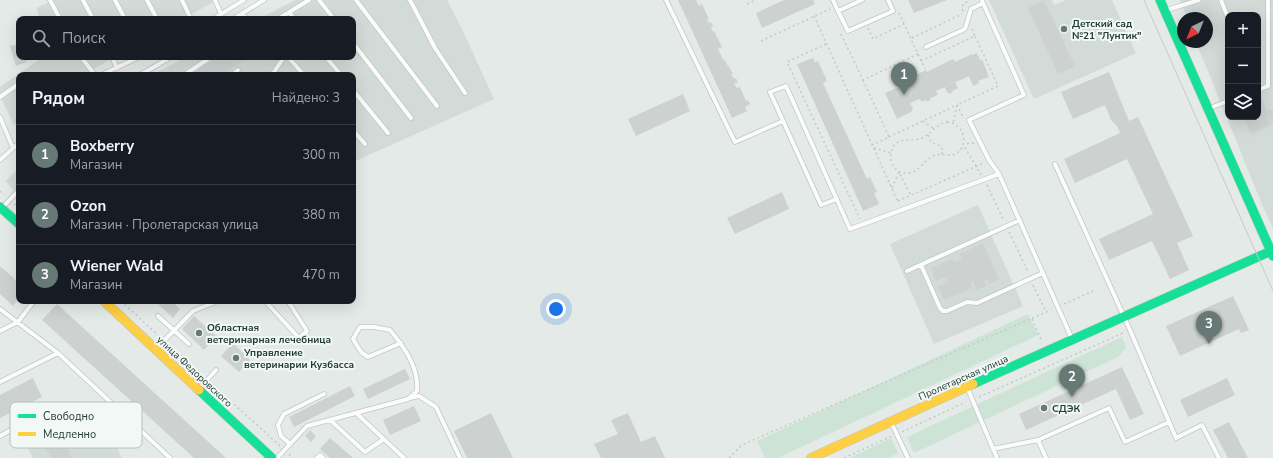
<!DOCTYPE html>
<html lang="ru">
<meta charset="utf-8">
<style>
:root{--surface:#171b24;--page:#20242c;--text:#f1f3f6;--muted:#9ea1a6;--line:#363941;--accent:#667975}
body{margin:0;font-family:"Nunito Sans",sans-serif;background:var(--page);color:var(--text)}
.controls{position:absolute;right:12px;top:12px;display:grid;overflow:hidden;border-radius:8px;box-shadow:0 4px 16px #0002}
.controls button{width:36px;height:36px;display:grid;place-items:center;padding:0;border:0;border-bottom:1px solid var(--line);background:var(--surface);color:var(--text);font:20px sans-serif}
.compass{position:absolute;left:1177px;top:12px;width:36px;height:36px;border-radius:50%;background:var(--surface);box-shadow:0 4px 16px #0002;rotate:223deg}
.you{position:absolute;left:556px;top:309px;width:14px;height:14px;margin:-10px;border:3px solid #fff;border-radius:50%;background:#1a73e8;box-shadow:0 0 0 6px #1a73e833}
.badge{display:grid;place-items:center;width:26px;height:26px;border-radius:50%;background:var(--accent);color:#fff;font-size:13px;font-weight:700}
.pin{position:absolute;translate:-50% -33px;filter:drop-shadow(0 1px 2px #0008)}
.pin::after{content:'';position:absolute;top:21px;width:14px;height:12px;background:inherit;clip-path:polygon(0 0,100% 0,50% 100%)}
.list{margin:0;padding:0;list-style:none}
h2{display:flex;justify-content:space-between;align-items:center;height:52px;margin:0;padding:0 16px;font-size:17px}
h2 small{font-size:13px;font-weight:400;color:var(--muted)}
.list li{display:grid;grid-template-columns:26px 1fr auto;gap:12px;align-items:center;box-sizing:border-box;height:60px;padding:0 16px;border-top:1px solid var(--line)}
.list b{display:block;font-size:15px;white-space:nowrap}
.list p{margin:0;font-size:13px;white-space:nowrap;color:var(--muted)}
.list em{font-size:13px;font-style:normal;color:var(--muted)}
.icon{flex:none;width:22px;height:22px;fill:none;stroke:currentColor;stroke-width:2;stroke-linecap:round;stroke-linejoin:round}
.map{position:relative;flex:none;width:1273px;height:458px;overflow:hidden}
.search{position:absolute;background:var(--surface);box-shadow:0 4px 16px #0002;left:16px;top:16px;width:340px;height:44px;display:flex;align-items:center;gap:10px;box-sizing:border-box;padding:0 14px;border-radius:8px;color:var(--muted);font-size:15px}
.panel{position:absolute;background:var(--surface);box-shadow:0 4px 16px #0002;left:16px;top:72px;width:340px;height:232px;border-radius:8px}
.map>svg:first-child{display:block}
</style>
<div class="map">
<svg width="1273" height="458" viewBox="0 0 1273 458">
<rect width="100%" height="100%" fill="#e4eae7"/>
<path fill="#d2dbd7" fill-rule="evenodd" d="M52,0h165l-34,19h-144l-2,-11z
M295,0h152l15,29 32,70 -141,63v-87h-201l34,-18h167v-38h-94z
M989,0h63l2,5 12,-5h46l24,53 -102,46z
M1180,0h93v228l-12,-26 -65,-160h11v-24h-20zM1228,15h30v102h-30z
M43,57h72l-32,18h-64v46l-5,4 -14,-29v-9z
M19,168v29l-13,-16z
M978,205l45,101 -89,38 -44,-100z
M97,405l25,53h-89l-9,-18z"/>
<path fill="#cde3d5" d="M1028,314l10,21 -260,123h-13l-8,-17z
M1122,337l4,10 -8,10 -204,96 -7,-16z
M891,438l7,15 -10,5h-38z"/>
<path fill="#cdd2d0" d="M678,0h18l3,6 3,-2 7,15h-2l2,4 2,-1 2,4 -2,1 2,5 1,-1 8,16 -4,2 6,12 1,-1 2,5h1l5,9h-2l3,5 2,-1 2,4 -4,2 3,4 3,-1 6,14 2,-1 2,4 -5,3 2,4 -15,7z
M784,0h29l2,4 -53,24 -6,-15z
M908,0h39l-33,13z
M1044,0l31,66 -17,8 -30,-66z
M19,44v13h7l1,5 -11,4 -6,-20z
M977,53l3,7 2,-1 7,18 -11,4 1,2 -6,3 -4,-10 -6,3 -8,3 3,6 -4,2 -4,4 -3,-2 -2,-5 -9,4 2,4 -7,3 -3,4 -2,-2 -5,2 -1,-3 -10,4 3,6 -2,3 -14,7 -12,-26 23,-10 -1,-2 4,-1 -1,-2 16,-8 1,2 26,-13 2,3 17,-8v1z
M218,57h30l-27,18h-31z
M813,58l2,4 3,-1 9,20 -4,2 44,96 3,-2 7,15 -3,1 5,11 -16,7 -66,-147z
M1109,72l20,49 9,-4 55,119 -16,7 12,27 -19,9 -18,-38 -43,19 -10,-21 54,-25 -26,-55 -52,24 -11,-24 56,-26 -3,-7 -6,-6 -6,-15 -32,14 -12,-27z
M683,94l7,17 -54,25 -8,-17z
M1261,97l11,28 -21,9 -7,-17h14v-19z
M1273,109v16l-6,-14z
M782,192l7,17 -54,25 -8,-16z
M983,243l16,36 -10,5 -1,-4 -4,1 2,5 -10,4 -3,-8 -3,1 2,5 -28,12 -6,-14 10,-4 -2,-5 -10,4 -5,-13 21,-9 2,3 8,-3 -3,-5z
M0,266l19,17v16l-6,7 -13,-12z
M1233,296l16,34 -8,3 -2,-4 -59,27 -14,-30z
M155,301h17l8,8 -7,9z
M57,304l169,154h-32l-152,-138z
M194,316l22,20 -12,14 -22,-21z
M233,343l17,17 -11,12 -18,-16z
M1122,367l22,47 -14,6 -14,-31 -90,41 -7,-16z
M405,369l5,10 -42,20 -5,-10z
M33,378l9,19 -42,21v-23z
M1227,378l8,17 -47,22 -8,-17z
M350,386l5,10 -61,31 -5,-10z
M414,406l7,15 -31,14 -7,-15z
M491,413l22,45h-46l-13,-27z
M628,413l13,29 14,-6 10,22h-64l-7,-14 24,-10 -7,-14z
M1229,422l19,36h-20l-15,-28z
M310,430l6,6 -5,6 -6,-6z
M62,436l10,22h-21l-7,-13z
M330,438l23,20h-23l-10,-9z"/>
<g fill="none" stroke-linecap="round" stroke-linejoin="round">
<g stroke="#c1c7c5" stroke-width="5.5">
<path id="lane" d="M50,0l10,19
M83,0l10,19
M115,0l10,19
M147,0l10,19
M182,0l9,19
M215,0l6,14
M319,0l15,19
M356,0l81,106
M410,0l25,48 30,45
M666,0l69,142 48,-21
M833,0l5,11 24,-11
M1221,0l7,18
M983,3l41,92 -55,25 20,40 10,14 73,165
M1167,10l32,-10
M838,11l10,20 45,-20 -5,-11
M289,12l5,7
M242,14l5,5
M213,19l31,-19
M233,19l31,-19
M278,19l31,-19
M353,43l58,75
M926,47l39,-18 6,-20 12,-6 -1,-3
M81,57l14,18
M112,57l5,11
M288,57l16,18
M326,57l15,18
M101,75l38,-18
M139,75l8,-4 24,-14
M184,75l27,-18
M232,75l6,-5
M272,75l12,-18
M353,90l35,43
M1258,90l10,-4v-86
M0,97l17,-12
M1210,108l18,-7
M0,117l13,31
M353,130l12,14
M0,160l19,-17
M1055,164l75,166 46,108 26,-13 17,33
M837,199l-16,6 -51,-113 16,-6 64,143 149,-55
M2,208l17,-18
M921,265l19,43 3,3h4l20,-9 10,1 66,-30
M907,271l113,-51
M265,301l34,37 8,-7 -19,-30
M0,309l58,44 112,105
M158,316l31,28
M0,331l18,-9 16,-21
M156,349l37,-38 25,-10
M0,382l58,-29
M967,387l30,71
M199,389l17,-19
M410,398l9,-2 17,11 24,51
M356,413l48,45
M330,420l35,32 19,-13
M891,422l17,36
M0,436l34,-19
M1038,440l71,-32 16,34 44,-20
M290,444l-9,-8 -3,-11 6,-11 40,-20
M993,449l45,-9 8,18
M277,458l30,-32 101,-27 9,-8c2,-24 -13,-44 -27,-61l-16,-3h-14l-7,12 8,13 7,5 33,-14
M317,458l3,-3 3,3"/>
</g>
<g stroke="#bfc7c4" stroke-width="10">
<path id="fast" d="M1160,0l113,256
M0,207l19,17
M973,384l298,-133
M199,390l73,68"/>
</g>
<g stroke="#bfc7c4" stroke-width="10">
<path id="slow" d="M104,301l95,89
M811,458l162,-74"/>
</g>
<path stroke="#c1cac8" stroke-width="1.5" stroke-dasharray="2 3" stroke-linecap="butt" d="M747,4l9,-4
M963,11l-1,-3 1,-4 7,-4
M899,13l5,11
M814,16l84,186
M868,28l5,11 31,-15 21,45
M972,29l3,7
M841,34l22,46 55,-26
M912,38l50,-24
M761,41l69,-32
M826,44l-39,18 73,157
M921,61l54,-25 23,50 -41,19 -4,18
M863,80l26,57 -17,8
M923,121l11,8
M947,122c16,1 23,21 10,31 -8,5 -16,-1 -24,3 -9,4 -14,16 -24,17 -23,3 -25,-34 -2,-33 25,1 22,-14 40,-18z
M928,135l2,5 5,4 6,2 2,6 -2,2
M889,137l68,-32 6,12
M974,143l-11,1 18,31
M874,148l17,5
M987,185l16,34
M892,188l7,-16 12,24
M0,191l4,4
M898,201l86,-38
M14,204l5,4
M1009,232l19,40
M1033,285l13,27
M121,301l39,36
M1064,304l29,-13
M1032,319l10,23
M169,345l34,31
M212,384l68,62
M979,397l144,-64
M902,432l64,-30
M289,454l4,4
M729,458l12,-12 5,-3 305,-133
M844,458l48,-22"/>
<use href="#lane" stroke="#fbfcfb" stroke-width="4"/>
<use href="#fast" stroke="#16e098" stroke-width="9"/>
<use href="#slow" stroke="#ffcf43" stroke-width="9"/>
<path stroke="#c7cbca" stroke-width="1" d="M1144,0l129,291"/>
</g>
<g fill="#667975" stroke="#f2f8f6" stroke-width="1.5">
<circle cx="1064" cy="29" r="4"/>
<circle cx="199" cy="333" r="4"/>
<circle cx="236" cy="358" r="4"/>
<circle cx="1044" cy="408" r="4"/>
</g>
<g text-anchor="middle" stroke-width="4" stroke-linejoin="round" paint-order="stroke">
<g font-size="10" font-weight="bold" fill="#223c38" stroke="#f2f8f6" text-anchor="start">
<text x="1072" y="27">Детский сад<tspan x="1072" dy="12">№21 "Лунтик"</tspan></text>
<text x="207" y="331">Областная<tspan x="207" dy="12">ветеринарная лечебница</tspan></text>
<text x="244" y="356">Управление<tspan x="244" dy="12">ветеринарии Кузбасса</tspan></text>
<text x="1052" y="412">СДЭК</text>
</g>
<g font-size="10" fill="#223c38" stroke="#f2f8f6">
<text transform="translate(195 371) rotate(43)" y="4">улица Федоровского</text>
<text transform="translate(963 377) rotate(-24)" y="4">Пролетарская улица</text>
</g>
</g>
<rect x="10" y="402" width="132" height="46" rx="6" fill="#f2f8f6" stroke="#b4c0bd" stroke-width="1"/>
<rect x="18" y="414" width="18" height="4" fill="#16e098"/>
<rect x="18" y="432" width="18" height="4" fill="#ffcf43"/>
<g font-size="11" fill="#223c38">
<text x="43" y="420">Свободно</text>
<text x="43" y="438">Медленно</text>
</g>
</svg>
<div class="controls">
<button>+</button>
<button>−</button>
<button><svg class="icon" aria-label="layers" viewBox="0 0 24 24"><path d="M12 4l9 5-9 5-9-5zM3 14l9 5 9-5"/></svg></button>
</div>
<svg class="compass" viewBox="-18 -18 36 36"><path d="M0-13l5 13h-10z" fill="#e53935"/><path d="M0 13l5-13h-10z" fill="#9ea1a6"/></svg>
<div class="you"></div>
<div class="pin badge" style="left:904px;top:95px">1</div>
<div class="pin badge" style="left:1072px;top:397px">2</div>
<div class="pin badge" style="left:1209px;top:344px">3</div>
<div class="search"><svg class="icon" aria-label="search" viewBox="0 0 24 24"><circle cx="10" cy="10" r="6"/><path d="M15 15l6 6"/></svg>Поиск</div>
<section class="panel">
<h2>Рядом<small>Найдено: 3</small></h2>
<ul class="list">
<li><span class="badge">1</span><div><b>Boxberry</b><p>Магазин</p></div><em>300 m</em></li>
<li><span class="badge">2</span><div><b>Ozon</b><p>Магазин · Пролетарская улица</p></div><em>380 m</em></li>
<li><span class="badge">3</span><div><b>Wiener Wald</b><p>Магазин</p></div><em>470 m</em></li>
</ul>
</section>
</div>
